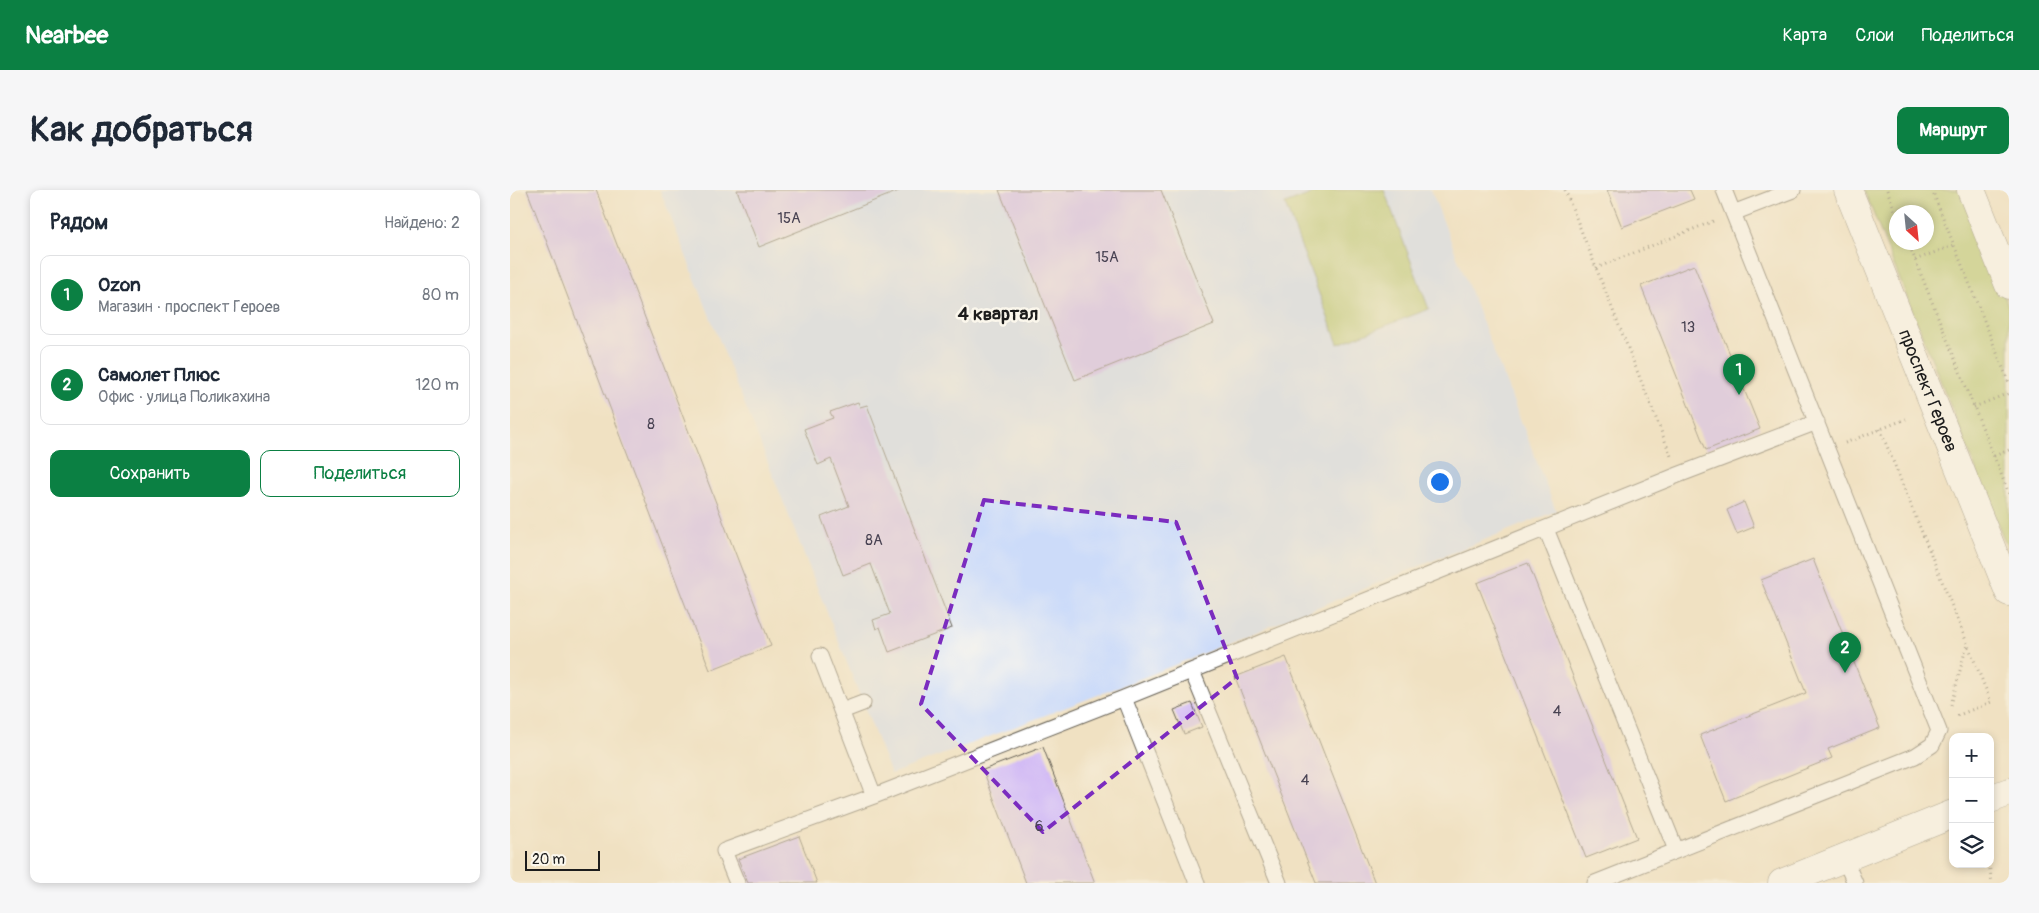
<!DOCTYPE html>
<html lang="ru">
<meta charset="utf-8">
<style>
:root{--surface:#fff;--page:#f6f6f7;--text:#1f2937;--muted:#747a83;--line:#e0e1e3;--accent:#0b8043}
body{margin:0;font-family:Pangolin,sans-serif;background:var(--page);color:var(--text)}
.controls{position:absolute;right:15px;bottom:15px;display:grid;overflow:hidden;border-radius:10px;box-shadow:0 2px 8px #0003}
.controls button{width:45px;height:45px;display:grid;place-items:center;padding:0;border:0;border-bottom:1px solid var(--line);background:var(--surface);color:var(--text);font:25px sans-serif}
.compass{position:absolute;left:1379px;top:15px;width:45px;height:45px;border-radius:50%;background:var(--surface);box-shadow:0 2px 8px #0003;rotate:153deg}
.scale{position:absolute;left:15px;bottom:12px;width:75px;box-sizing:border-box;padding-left:5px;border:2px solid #1c1c1c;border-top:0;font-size:14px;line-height:18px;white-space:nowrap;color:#1c1c1c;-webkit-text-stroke:4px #fbf7ec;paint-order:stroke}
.you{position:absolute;left:929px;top:291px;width:18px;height:18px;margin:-12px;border:4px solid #fff;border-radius:50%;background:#1a73e8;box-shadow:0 0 0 8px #1a73e833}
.badge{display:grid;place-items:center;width:32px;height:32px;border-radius:50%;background:var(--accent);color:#fff;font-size:16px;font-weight:700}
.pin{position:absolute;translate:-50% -41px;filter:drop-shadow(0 1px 2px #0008)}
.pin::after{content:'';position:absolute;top:26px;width:18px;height:15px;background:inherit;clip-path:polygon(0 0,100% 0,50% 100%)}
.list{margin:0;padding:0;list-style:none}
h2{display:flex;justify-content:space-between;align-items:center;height:65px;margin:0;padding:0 20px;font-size:21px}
h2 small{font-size:16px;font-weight:400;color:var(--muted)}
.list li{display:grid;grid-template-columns:32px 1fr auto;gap:15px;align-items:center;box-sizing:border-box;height:80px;margin:0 10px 10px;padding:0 10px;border:1px solid var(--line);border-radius:10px}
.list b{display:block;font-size:19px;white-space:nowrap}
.list p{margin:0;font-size:16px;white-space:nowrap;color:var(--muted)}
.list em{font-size:16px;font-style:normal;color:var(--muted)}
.actions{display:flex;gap:10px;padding:15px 20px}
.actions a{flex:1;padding:11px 0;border:1px solid var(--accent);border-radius:10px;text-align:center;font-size:18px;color:var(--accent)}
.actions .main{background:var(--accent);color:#fff}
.icon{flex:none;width:28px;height:28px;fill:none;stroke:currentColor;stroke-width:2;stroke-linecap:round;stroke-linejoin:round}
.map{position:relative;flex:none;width:1499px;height:693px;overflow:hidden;border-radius:10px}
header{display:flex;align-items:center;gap:30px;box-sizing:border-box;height:70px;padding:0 25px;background:var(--accent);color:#fff}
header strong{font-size:24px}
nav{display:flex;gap:28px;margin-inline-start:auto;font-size:18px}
.intro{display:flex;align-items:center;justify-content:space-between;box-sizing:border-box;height:120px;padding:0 30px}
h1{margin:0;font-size:35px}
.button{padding:12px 22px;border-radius:10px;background:var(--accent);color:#fff;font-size:18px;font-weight:700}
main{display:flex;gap:30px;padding:0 30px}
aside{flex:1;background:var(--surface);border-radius:10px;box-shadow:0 2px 8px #0003}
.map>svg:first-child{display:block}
</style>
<header>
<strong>Nearbee</strong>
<nav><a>Карта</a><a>Слои</a><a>Поделиться</a></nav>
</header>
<div class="intro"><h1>Как добраться</h1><a class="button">Маршрут</a></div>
<main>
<aside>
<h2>Рядом<small>Найдено: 2</small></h2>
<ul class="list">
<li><span class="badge">1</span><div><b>Ozon</b><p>Магазин · проспект Героев</p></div><em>80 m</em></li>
<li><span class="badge">2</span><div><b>Самолет Плюс</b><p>Офис · улица Поликахина</p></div><em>120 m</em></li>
</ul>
<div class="actions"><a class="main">Сохранить</a><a>Поделиться</a></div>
</aside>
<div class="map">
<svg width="1499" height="693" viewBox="0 0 1499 693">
<rect width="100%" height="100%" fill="#fbf7ec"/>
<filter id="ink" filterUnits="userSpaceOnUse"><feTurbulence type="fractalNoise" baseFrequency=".02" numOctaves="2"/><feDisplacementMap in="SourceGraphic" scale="10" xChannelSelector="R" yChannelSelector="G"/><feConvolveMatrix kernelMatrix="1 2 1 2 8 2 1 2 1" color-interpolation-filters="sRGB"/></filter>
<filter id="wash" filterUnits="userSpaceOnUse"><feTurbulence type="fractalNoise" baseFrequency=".0096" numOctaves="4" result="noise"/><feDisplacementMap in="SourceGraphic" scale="20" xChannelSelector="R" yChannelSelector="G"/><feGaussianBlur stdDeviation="1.12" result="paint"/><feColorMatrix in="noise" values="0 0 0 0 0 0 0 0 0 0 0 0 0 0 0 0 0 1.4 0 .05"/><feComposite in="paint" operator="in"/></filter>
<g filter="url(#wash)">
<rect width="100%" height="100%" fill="#f0e1c2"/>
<path fill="#ccdbf9" d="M150,0h771l125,321 -424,171 -241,92z"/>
<path fill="#b1c569" stroke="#667042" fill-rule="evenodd" d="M811,0h63l45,119 -91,35 -53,-140z
M1354,0h98l47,118v244zM1386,22h30v30h-30z"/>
<g id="blocks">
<path fill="#cdb4f6" d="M17,0h69l175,456 -61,24z
M227,0h164l-142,57z
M489,0h162l53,134 -139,56z
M1097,0h83l4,9 -72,28z
M1184,75l66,164 -54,21 -65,-164z
M348,212l2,5 7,-2 85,223 -63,24 -9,-25 -4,2 -3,-9 17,-6 -19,-50 -28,11 -22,-58 28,-11 -18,-47 -13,6 -14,-36 29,-11 -3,-6z
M1234,312l10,25 -17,7 -10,-24z
M1303,369l67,169 -52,21 4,9 -106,43 -26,-66 106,-42 -45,-113z
M1018,373l109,275 -51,20 -109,-275z
M776,467l89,226h-59l-81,-206z
M682,513l10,24 -18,7 -10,-24z
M533,557l52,136h-69l-43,-113z
M289,646l18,47h-69l-10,-24z"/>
</g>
</g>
<g filter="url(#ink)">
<use href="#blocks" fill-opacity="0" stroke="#666156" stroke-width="1"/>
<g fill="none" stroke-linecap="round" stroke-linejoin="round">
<g stroke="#666156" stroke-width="17">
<path id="service" d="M1223,23l60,-23
M1036,339l130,321
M310,466l54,140
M682,481l87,212
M332,521l21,-8
M1334,668l11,25
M227,693l-13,-32 150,-55 250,-98
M687,693l-73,-185 554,-223 139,-53
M1085,693l320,-127 17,-11 7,-14 -215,-541"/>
</g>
<g stroke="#666156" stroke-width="29">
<g id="minor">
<path id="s1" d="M1338,0l161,402"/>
<path d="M1461,0l38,95"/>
</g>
</g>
<g stroke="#666156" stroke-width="29">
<path id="tertiary" d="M1480,609l19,-7
M1272,693l171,-69"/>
</g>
<path stroke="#666156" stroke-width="3" stroke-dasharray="1 4" stroke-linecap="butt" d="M1055,0l106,266
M1377,0l9,23
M1422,0l77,193
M1398,52l101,252
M1405,70l39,-15
M1086,78l120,-48
M1464,217l35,-14
M1370,239l111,273 -37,15
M1335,253l61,-24
M1484,266l15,-6
M1441,515l16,-61
M1479,674l3,19"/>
<use href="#service" stroke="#fff" stroke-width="15"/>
<use href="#minor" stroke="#fff" stroke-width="28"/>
<use href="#tertiary" stroke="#fff" stroke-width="28"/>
</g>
</g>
<path d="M0 0H1499V693H0ZM474,310l192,22 61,156 -194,154 -122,-128z" fill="#f0e1c2" fill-opacity=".55" fill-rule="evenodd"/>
<path fill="none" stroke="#7b2cbf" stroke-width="4" stroke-dasharray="10 6" stroke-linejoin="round" d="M474,310l192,22 61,156 -194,154 -122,-128z"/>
<g text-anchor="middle" stroke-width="5" stroke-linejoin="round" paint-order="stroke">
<g font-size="15" fill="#484252">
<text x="279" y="33">15А</text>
<text x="597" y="72">15А</text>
<text x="1178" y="142">13</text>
<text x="141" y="239">8</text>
<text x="364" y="355">8А</text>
<text x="1047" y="526">4</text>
<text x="795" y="595">4</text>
<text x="529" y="641">6</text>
</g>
<g font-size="18" fill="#1c1c1c" stroke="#fbf7ec">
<text dy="6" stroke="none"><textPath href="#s1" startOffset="216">проспект Героев</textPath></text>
</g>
<g font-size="19" font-weight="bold" fill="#1c1c1c" stroke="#fbf7ec">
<text x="488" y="130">4 квартал</text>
</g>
</g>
</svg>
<div class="controls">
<button>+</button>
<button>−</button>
<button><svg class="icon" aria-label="layers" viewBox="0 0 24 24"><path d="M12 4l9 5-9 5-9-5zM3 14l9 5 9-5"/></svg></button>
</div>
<svg class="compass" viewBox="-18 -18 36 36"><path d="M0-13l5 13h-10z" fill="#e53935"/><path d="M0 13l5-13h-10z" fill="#747a83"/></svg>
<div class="scale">20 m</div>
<div class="you"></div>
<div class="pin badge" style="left:1229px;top:205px">1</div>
<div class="pin badge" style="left:1335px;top:483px">2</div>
</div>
</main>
